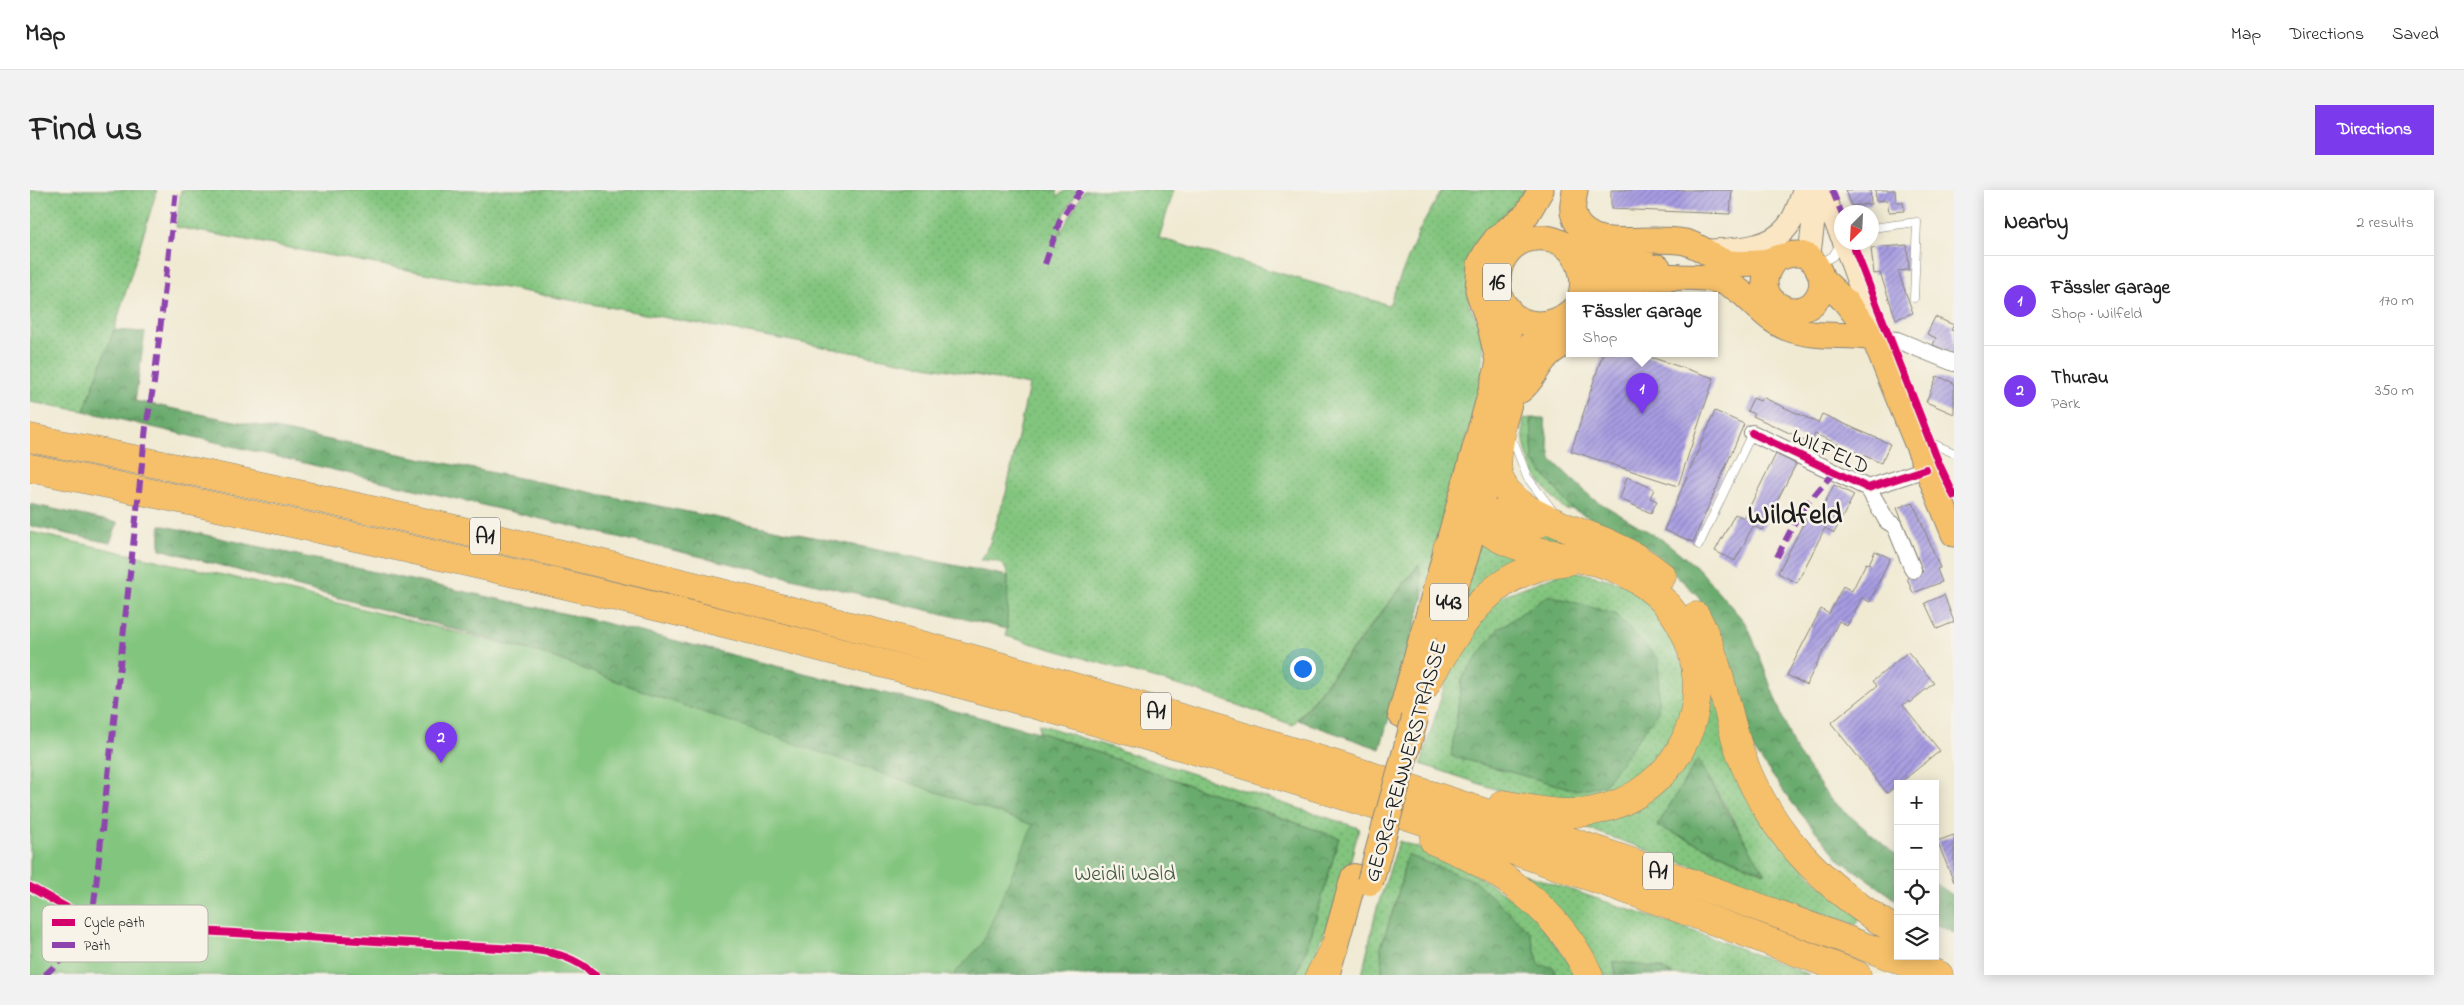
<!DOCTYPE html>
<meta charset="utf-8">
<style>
:root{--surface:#fff;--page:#f2f2f2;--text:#222;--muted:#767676;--line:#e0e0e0;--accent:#7c3aed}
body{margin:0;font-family:"Indie Flower",sans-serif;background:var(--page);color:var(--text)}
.controls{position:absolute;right:15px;bottom:15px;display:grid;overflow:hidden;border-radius:0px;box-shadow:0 2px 12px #0003}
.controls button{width:45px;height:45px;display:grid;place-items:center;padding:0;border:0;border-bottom:1px solid var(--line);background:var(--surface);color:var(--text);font:25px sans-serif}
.compass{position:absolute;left:1804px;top:15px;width:45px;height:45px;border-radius:50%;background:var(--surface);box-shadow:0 2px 12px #0003;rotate:204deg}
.you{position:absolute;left:1272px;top:478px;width:18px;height:18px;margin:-12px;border:4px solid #fff;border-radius:50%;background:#1a73e8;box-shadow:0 0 0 8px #1a73e833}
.badge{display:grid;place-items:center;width:32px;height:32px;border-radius:50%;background:var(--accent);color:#fff;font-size:16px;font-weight:700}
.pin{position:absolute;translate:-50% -41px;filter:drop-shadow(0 1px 2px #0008)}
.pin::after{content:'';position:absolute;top:26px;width:18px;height:15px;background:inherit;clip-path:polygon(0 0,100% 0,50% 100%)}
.popup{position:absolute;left:1536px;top:102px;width:152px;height:65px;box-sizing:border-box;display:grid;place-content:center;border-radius:0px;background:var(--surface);filter:drop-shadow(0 1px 4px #0005);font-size:16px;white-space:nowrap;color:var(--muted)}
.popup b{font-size:19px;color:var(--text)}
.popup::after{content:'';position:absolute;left:50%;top:100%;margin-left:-10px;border:10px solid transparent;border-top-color:var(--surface)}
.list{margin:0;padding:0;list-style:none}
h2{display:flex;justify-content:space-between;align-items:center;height:65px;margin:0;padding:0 20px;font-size:21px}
h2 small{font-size:16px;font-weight:400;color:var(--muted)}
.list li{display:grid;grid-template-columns:32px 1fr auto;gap:15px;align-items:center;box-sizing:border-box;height:90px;padding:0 20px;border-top:1px solid var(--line)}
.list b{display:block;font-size:19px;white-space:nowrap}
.list p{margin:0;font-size:16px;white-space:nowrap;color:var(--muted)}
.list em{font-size:16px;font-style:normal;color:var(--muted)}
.icon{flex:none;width:28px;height:28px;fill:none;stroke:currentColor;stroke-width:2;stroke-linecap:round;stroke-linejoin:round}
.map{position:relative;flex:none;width:1924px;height:785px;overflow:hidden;border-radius:0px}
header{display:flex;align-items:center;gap:30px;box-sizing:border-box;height:70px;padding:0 25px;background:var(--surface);border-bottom:1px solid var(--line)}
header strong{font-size:24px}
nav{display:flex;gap:28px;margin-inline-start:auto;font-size:18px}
.intro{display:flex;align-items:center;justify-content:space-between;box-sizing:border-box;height:120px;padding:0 30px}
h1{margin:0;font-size:35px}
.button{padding:12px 22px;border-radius:0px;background:var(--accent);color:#fff;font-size:18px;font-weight:700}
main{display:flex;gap:30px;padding:0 30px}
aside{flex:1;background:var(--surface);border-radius:0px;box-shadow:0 2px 12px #0003}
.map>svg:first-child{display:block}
</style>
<header>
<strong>Map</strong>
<nav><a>Map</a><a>Directions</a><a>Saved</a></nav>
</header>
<div class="intro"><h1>Find us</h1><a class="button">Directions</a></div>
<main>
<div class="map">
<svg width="1924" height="785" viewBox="0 0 1924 785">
<defs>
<pattern id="grass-dots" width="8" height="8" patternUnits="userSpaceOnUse" patternTransform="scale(1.25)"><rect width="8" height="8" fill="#82c57e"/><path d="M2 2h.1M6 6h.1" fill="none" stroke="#70a96c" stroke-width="1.8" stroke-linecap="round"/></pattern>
<pattern id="forest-crowns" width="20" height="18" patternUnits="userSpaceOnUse" patternTransform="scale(1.25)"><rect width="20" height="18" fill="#69aa6d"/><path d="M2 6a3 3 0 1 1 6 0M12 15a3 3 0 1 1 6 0" fill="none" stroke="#568a59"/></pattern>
<pattern id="building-hatch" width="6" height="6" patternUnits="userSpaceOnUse" patternTransform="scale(1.25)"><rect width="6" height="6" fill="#a79ce2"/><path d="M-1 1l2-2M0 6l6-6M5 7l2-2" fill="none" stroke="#877eb6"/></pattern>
</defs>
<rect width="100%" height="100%" fill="#f7f3e8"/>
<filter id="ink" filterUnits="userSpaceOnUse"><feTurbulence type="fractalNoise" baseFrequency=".02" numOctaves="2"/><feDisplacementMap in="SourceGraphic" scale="10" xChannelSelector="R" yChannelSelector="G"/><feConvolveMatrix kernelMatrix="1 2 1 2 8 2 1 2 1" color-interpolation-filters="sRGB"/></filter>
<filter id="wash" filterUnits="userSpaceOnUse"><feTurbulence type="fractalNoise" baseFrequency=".0096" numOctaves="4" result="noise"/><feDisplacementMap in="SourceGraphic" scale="20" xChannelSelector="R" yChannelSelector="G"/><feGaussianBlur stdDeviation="1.12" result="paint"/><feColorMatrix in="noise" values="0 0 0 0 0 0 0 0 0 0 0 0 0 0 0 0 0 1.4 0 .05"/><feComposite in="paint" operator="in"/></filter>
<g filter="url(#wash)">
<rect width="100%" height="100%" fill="#f0ead3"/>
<path fill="url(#grass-dots)" stroke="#4f704d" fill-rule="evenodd" d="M0,0h127l-43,140 -30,81 -54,-9z
M151,0h875l2,6 8,-6h12l-16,29 -2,15 24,-44h90l-15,48 230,67 30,-74 23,-41h91l-63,76 -1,39 15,27 -2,50 -59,217 -5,-34 -125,160 -95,-34 -192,-55 2,-60c-3,-15 -14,-16 -28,-16l7,-9 19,-58 23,-108 -853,-158z
M1501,228l2,43 39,48 -6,1c-30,-27 -44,-50 -43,-91z
M1461,329c32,0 64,17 93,29 35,15 65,21 91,51 33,39 40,94 53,141 19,72 71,134 132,175v4l-4,6 -284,-102 4,-3c25,-5 49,-10 72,-24 72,-44 71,-150 13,-205 -4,-4 -9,-10 -14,-13 -40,-26 -95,-31 -141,-42l-14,-8 -3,-5zM1668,569l66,114 -107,-47z
M1450,347l51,17 -74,63z
M1540,380l54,13 39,31 25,65 -13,62 -46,48 -48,13 -68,-7 -92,-31 32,-106 43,-60z
M1009,534l320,104 -13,51 -39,96h-11l13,-33 30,-104 -300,-106z
M1369,651l57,21 74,48 48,65h-22l-3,-8 -14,-1 -9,-34 -123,-77 -10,43 -16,49 1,28h-20l14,-64z
M1494,684l169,57 117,44h-137l-13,-7 -46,-6 1,13h-18l-76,-93z"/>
<path fill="url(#forest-crowns)" stroke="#426344" d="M84,140l31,2 -10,69 873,175 -1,53 -923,-218z
M1501,228h13l7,41 41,39 74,44 33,27 49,57 46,122 35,50 69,59v44l-58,-41 -47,-56 -43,-59 -19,-78 -33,-71 -53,-51 -73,-36 -39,-48z
M0,314l88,19 -8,20 -80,-17z
M130,335l425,93 454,114 300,106 -30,104 -13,33h-343l29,-31 -312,-243 -129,-48 -381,-104z
M1389,375l4,34 -43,150 -82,-29z
M1519,405l66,19 44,46 -1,52 -54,73 -28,5 -125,-34 11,-78 36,-49z
M1668,569l25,46 42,68 -108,-47z
M1377,665l68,26 55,51 9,33 14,2 3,8h-174l-1,-28 16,-49z
M1905,693l19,13v37l-19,-9z
M1584,771l46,7 13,7h-58z"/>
<path fill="#82c57e" stroke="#4f704d" d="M0,342l202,45 309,76 129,48 363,124 -51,119 -29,31h-923z"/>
<g id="blocks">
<path fill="url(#building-hatch)" d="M1581,0h121l-2,24 -119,-5z
M1815,0h25l1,14 -20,2z
M1845,0h20l1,12h7l1,9 -15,1 -2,-12 -11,1z
M1877,55l2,25 -11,1 15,42 -17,6 -16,-46 -6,1 -3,-26z
M1905,127l19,8 -3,5 3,1v23l-21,-9 3,-7 -9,-4z
M1573,163h35l76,25 -36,108 -107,-35z
M1907,186l17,7v31l-28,-12z
M1732,207l56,26 4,-9 68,30 -9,19 -66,-29 -4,9 -58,-27 1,-2 -7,-3 6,-13 7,3z
M1685,221l29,13 -51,118 -29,-12z
M1746,264l20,10 -34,66 -9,-4 -18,35 -20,-10 20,-37 9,4z
M1597,287l27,12 -4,9 7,3 -6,12 -31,-14z
M1804,295l20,10 -20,38 -9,-5 -28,55 -19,-10 29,-57 9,4z
M1883,312l27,66 -3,1 5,13 -29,11 -6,-15 16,-6 -26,-64z
M1845,361l15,7 -20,44 -8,-4 -15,28 -8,-5 -33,64 -19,-10 34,-66 8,5 14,-28 9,5 14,-28 3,1z
M1914,405l10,27 -17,7 -12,-26z
M1878,462l26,31 -25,20 -1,-2 -5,4 37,46 -53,42 -56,-70 46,-37 -4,-5z
M1924,645v47l-17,-41z"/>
</g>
</g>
<g filter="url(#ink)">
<use href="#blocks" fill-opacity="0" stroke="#868378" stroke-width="1"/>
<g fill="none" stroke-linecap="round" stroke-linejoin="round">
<g stroke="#868378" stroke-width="9">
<path id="service" d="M1842,38l45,-6 -3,76
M1789,74l14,-8 7,-12
M1476,248l9,7 12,32 26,34
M1891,251l10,2 23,10
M1669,355l53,-112"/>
</g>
<g stroke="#868378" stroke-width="18">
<path id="minor" d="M1844,148l23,2 57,23
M1722,243l116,55 58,-19
M1838,298l19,33 8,5 18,44"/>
</g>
<g stroke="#868378" stroke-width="24">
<path id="secondary" d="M1785,0l9,8 18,39
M1814,52l26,72 4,24
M1675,61c27,-2 65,-1 83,-25 8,-10 12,-25 16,-36
M1779,68l8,-66"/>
</g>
<g stroke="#868378" stroke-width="27">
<path id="primary" d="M1545,0c-1,8 -4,19 -1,26 3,12 17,21 28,23 26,4 56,-2 83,3 13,3 25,13 37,19 9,4 24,2 34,2 21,-1 46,-22 61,4 5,8 6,17 3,25 -15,39 -78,8 -46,-31
M1538,58l23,9 50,-3
M1646,87c23,0 48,0 66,16 15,13 26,27 45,35 29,11 58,5 87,10
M1792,89l23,22 29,37 80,196
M1553,96l44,-16 31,-3
M1540,122c-9,8 -20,12 -32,12 -56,-2 -53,-91 7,-86 29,3 42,32 36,57
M1469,175l-9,-39 -12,-36 2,-26 7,-13 9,-12 31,-25 14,-24"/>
</g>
<g stroke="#868378" stroke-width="28">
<path id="trunk" d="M1582,105c16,-19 42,-18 64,-18
M1490,200c11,-8 15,-20 24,-31 6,-8 16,-14 26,-18
M1412,435l23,-68 53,-187 7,-18 23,-28
M1371,524l98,-349c9,-23 11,-33 8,-57
M1298,779l26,-92"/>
</g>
<g stroke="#868378" stroke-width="29">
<path id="motorway" d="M1471,244c-2,12 -5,25 -3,38 7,41 79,57 112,72 18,8 36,19 52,32
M0,248c649,130 1292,297 1909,537
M0,278c619,126 1237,277 1827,507
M1437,291c-1,74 81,68 133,82 32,10 63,30 80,60 43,77 0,171 -87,188 -29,6 -61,-2 -90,-7
M1417,358c27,-46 49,-34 93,-25
M1666,426c22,40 28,84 41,127 26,85 86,144 161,189
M1394,497c38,-64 63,-117 144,-126
M1404,651c65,26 125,69 155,134
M1290,785l14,-27"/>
</g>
<use href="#service" stroke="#fff" stroke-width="8"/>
<use href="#minor" stroke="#fff" stroke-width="16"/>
<use href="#secondary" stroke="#fbe6c4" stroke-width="22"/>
<use href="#primary" stroke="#f6c06b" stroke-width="25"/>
<use href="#trunk" stroke="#f6c06b" stroke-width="26"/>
<use href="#motorway" stroke="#f6c06b" stroke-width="28"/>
<g stroke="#868378" stroke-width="28" stroke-linecap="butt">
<path id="trunk-bridge" d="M1340,692l45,-164"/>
</g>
<use href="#trunk-bridge" stroke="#f6c06b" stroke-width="26"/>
<path stroke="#8e44ad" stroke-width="6" stroke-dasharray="12 6" stroke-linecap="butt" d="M1802,0l10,24
M1015,74l15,-44 21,-30
M1747,367l23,-45 34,-40
M15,785l34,-32 13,-21 54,-495 8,-44 22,-193"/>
<g stroke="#f7f3e8" stroke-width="11">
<path id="cycleway" d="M1822,52l87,222 15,32
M1722,243l116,55 58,-19
M0,697l62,35 18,4 425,24c23,3 42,9 60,25"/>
</g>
<use href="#cycleway" stroke="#d6006c" stroke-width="8"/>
</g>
</g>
<g text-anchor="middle" stroke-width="5" stroke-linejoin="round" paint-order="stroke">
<g fill="#f7f3e8" stroke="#5e5c59" stroke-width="1">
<rect x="1453" y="73.5" width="28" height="37" rx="4"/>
<rect x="440" y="327.5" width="30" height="37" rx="4"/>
<rect x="1400" y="393.5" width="38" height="37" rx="4"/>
<rect x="1111" y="502.5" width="30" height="37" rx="4"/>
<rect x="1613" y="662.5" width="30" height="37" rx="4"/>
</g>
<g font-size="21" font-weight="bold" fill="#1c1c1c">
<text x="1467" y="99">16</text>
<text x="455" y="353">A1</text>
<text x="1419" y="419">443</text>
<text x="1126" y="528">A1</text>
<text x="1628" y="688">A1</text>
</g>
<g font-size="22" fill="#1c1c1c" stroke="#f7f3e8">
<text transform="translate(1801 260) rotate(24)" y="8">WILFELD</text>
<text transform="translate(1374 571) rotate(-74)" y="8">GEORG-RENNERSTRASSE</text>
</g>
<g font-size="22" fill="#40573e" stroke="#f7f3e8">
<text x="1095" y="690">Weidli Wald</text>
</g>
<g font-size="28" font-weight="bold" fill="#1c1c1c" stroke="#f7f3e8">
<text x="1765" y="333">Wildfeld</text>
</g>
</g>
<rect x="12" y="715" width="166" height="57" rx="8" fill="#f7f3e8" stroke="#b5b2ab" stroke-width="1"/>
<rect x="22" y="729" width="23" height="7" fill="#d6006c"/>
<rect x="22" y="752" width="23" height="6" fill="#8e44ad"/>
<g font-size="14" fill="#1c1c1c">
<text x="54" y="737">Cycle path</text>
<text x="54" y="760">Path</text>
</g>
</svg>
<div class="controls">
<button>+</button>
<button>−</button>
<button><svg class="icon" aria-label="locate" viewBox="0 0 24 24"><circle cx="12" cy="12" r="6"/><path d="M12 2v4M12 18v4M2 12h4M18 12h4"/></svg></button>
<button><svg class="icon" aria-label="layers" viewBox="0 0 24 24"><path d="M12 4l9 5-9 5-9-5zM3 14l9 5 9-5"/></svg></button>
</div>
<svg class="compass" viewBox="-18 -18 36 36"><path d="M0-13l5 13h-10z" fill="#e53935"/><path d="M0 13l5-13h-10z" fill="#767676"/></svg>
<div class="you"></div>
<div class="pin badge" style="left:1612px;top:224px">1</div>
<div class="popup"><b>Fässler Garage</b>Shop</div>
<div class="pin badge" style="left:411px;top:573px">2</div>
</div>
<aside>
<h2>Nearby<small>2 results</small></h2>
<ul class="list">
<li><span class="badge">1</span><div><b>Fässler Garage</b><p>Shop · Wilfeld</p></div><em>170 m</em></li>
<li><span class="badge">2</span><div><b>Thurau</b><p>Park</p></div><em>350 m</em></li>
</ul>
</aside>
</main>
